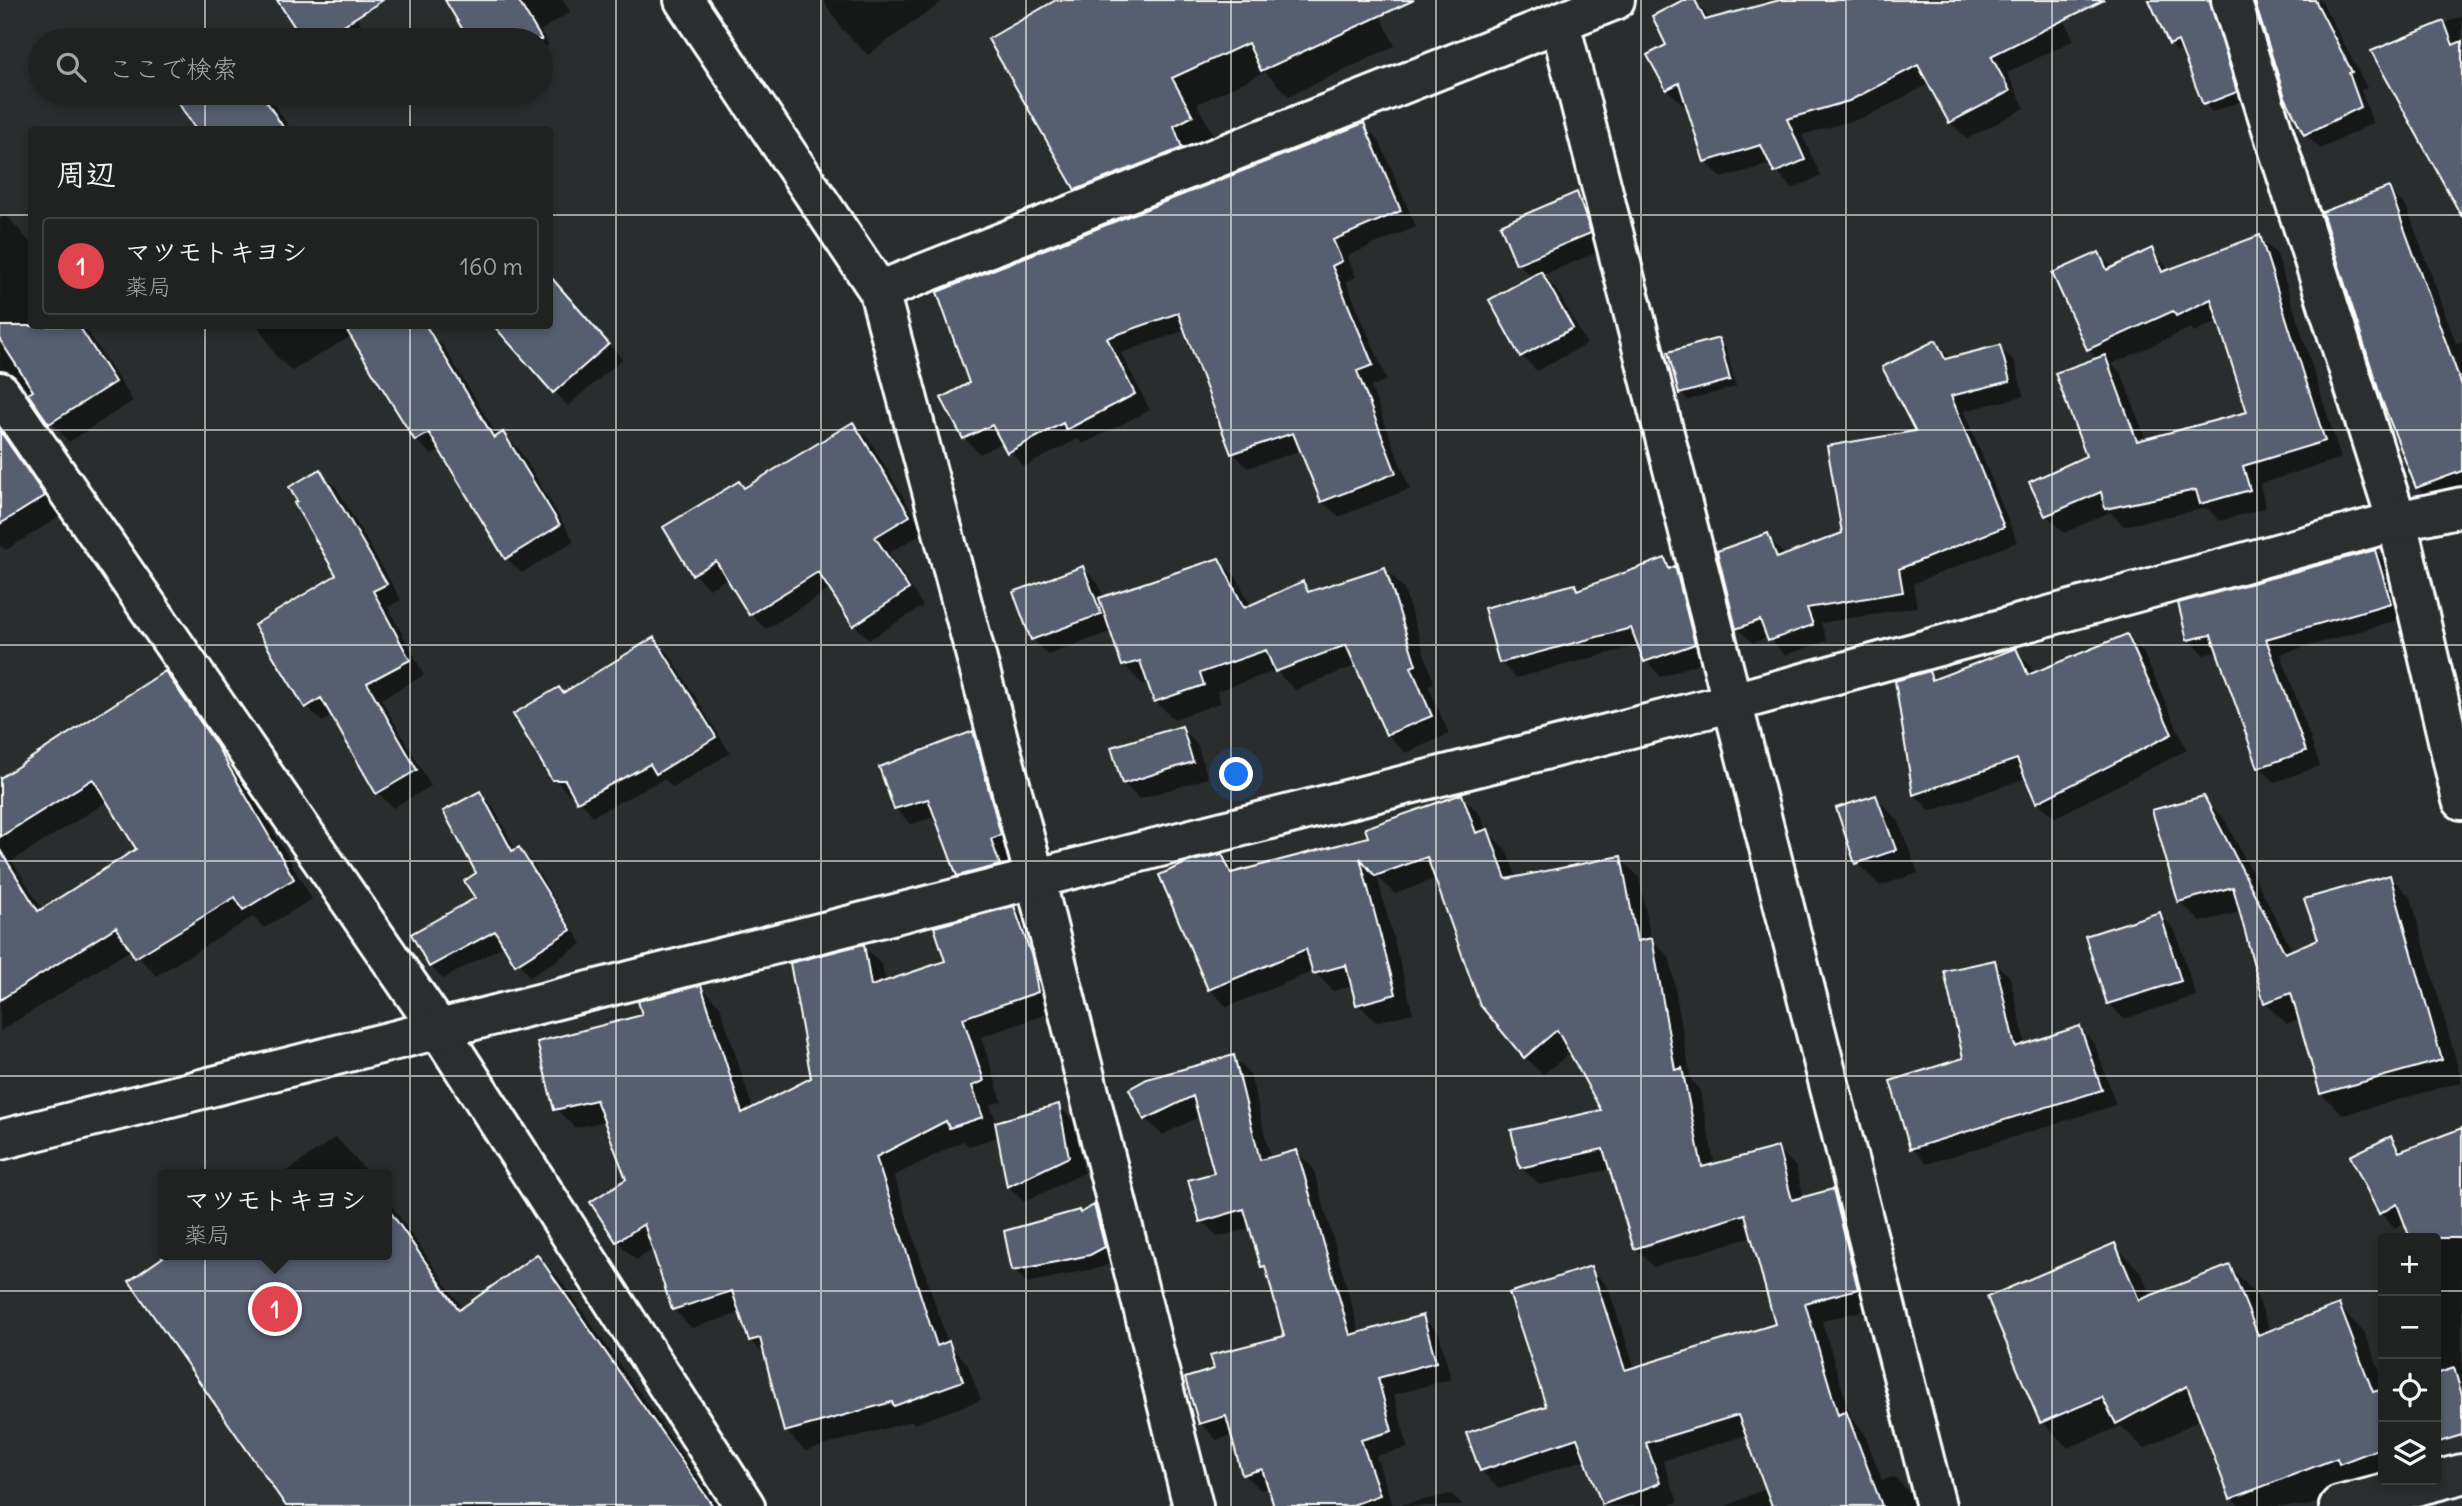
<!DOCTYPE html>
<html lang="ja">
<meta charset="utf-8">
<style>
:root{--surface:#202222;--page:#2d2f2f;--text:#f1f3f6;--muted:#a2a4a5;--line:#3d3f40;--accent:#ffd166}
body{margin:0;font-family:Delius,"Klee One",sans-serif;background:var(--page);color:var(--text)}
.controls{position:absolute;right:21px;bottom:21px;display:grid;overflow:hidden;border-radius:7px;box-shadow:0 4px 10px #0003}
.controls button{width:63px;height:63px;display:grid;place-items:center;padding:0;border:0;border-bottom:2px solid var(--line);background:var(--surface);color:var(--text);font:35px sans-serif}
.you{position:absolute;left:1237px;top:775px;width:24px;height:24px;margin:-18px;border:5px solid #fff;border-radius:50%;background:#1a73e8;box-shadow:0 0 0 10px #1a73e833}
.badge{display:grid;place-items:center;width:46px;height:46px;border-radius:50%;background:var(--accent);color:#fff;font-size:23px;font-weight:700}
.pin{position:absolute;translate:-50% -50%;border:4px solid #fff;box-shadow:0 2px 7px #0006}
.popup{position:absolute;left:158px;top:1169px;width:234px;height:91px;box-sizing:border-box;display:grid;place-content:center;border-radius:7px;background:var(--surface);filter:drop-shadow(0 2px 5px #0005);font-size:23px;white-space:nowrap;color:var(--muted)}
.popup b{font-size:26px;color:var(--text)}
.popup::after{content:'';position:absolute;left:50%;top:100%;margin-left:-14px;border:14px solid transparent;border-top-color:var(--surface)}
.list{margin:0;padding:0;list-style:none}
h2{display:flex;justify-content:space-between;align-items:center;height:91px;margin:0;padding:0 28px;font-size:30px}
h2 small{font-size:23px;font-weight:400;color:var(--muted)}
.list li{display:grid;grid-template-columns:46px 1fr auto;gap:21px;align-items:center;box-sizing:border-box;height:98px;margin:0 14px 14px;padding:0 14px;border:2px solid var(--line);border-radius:7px}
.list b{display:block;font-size:26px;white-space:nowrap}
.list p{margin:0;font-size:23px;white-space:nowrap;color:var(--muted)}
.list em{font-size:23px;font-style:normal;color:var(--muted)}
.icon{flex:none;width:38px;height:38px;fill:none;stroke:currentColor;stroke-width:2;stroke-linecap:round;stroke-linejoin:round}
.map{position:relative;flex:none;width:2462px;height:1506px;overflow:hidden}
.search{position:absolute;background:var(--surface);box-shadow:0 4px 10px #0003;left:28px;top:28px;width:525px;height:77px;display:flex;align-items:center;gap:18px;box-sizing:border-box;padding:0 24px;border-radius:38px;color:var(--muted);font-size:26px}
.panel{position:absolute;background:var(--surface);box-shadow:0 4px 10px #0003;left:28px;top:126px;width:525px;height:203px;border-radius:7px}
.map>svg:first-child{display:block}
</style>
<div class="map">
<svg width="2462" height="1506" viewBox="0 0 2462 1506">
<rect width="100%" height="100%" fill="#2a2d2e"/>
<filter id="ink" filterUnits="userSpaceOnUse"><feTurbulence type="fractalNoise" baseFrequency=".0143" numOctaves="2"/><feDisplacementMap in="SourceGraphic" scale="14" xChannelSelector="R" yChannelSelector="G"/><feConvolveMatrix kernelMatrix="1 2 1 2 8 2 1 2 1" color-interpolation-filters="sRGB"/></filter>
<g filter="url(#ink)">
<path fill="#0007" fill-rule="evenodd" d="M279,0h67l22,35 -9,5h-54z
M453,0h110l7,12 -30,19 9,14 -8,4v-9h-70l-23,-38z
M823,0h122l-77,55 -26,-26z
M1055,0h318l22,46 -106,50 -24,-24 -68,32 20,38 -114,73 -26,-26z
M1687,0h7l17,20 75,-20h305l2,3 -29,17 10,20 -67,33 18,35 -58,31 -17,-17 -21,-38 -63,33 -64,18 19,41 -29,13 -21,-25 -49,14 -16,-16 -19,-58 -3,2 -17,-17 2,-43z
M2159,0h55l30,100 -32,12 -8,-8 -21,-55 -6,2 -7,-7z
M2256,0h65l46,88 -6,2 12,33 -52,26 -16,-15z
M2462,16v197l-88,-161z
M192,93h75l24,37h-93l-19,-29z
M1363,125l16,15 37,87 -69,29 9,21 -10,4 41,99 -16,7 39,102 -72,28 -16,-16 -20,-51 -54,18 -15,-15 -47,-123 -65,23 29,57 -67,34 -5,-5 -54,28 -21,-25 -23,12 -16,-16 7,-54z
M2388,189l19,19 49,135 6,-2v156l-26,9 -19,-19z
M1576,194l16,16 13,39 -62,26 13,14 31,55 -50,27 -15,-15 10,-78 -14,-15z
M6,215l26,29v82h52l49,75 -64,41 -44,-52 -8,-2 -17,12v-181z
M2259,237l18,18 64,203 -81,26 6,24 -47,13 -12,-13 -83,18 -14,-14 -46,21 -18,-18 -14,-32 56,-26 10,-98 -10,-10 11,-95 15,15 38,-19 18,21zM2220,320l29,93 -103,27 -24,-66 -10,-10 79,-36 3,4z
M550,277l72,82 -54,47 -72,-80h54z
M258,326h103l2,3 -71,42 -16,-15z
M429,332l15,15 54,90 5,-3 16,15 55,92 -52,32 -16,-15 -65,-108 -9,5 -16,-15z
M1718,340l8,8 10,39 -48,13 -8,-7z
M1936,342l15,17 48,-12 16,15 9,34 -60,15 53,131 -104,42 4,23 -96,16 6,18 -42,14 -17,-18 -15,6 -15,-15 29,-93 18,21 59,-22 74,-102z
M853,424l16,15 55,93 -35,21 34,53 -54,34 -15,-16 -23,-35 -65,40 -16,-15 -22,-36 -19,11 -15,-15z
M0,425l62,90 -56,35 -6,-4z
M320,471l16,16 65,113 -13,7 36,68 -43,24 50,87 -38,22 -15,-15 -45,-78 -11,7 -15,-16 31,-130z
M2375,551l16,16 14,51 -124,36 39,112 -45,16 -16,-15 -40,-116 -15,4 -15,-16z
M1218,560l19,18 14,29 52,-23 9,8 73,-23 18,18 31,96 -6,2 21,49 -43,19 -19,-19 -30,-69 -62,25 -19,-19 -59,20 4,12 -47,16 -19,-18 -6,-20 -7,3 -18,-19 -12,-34 -64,24 -15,-16 50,-71 15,15 6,15z
M1664,560l26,24 19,75 -48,18 -15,-16 -6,-16 -124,33 -16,-16 75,-76 5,5z
M2127,636l16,16 44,98 -133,68 -16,-16 -11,-24 -96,33 -17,-17 15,-121 7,7 80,-30 20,24zM2022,667h4l7,15z
M654,639l15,15 61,99 -57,35 -9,-9 -71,37 -18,-22h-6l-15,-15 5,-90 6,6z
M165,673l19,19 50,72 78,135 -48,29 -11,-11 -97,59 -24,-27 -132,82v-251zM108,801l31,49 -96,60 -31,-49z
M1181,728l16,16 11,34 -69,21 -16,-16z
M973,734l15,15 28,102 -10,3 9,26 -41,10 -16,-15 -23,-58 -24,7 -16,-15z
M480,793l13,13 23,45 3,-2 13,13 50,82 -52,33 -25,-32 -62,34 -13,-13 47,-67z
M1461,796l19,18 6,17 20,18 11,30 103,-21 19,19 12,62 19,19 21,122 8,8 16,78 63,-17 18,18 8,31 28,-7 19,18 25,98 -54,14 29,97 13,14 18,48 12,-3 18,18 3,11h-189l41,-18 -20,-53 -84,26 15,41 -13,4h-60l-18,-47 -88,30 -18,-19 68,-63 41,-139 18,19 27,82 142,-44 -24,-89 -99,31 -18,-19 -25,-79 -71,16 -19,-18 83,-56 -33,-59 -28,23 -18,-18 -88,-179 -42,16 -18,-18 36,137 -37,9 -18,-18 -5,-18 -20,5 -19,-20 -87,36 -18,-18 13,-133 17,17 131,-35zM1753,1210l1,3 -109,35v-4z
M1875,797l23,23 20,53 -38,13 -23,-23z
M2203,798l22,22 68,132 27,-12 70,-64 21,22 51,184 -119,33 -22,-21 -21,-75 -13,5 -22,-21 -24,-91 -40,10 -22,-21z
M1014,908l19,19 23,84 -75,26 21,64 -12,4 7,18 62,-17 15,16 10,51 -60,29 -15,-15 -9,-51 -31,10 -6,-5 -69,35 54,168 19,19 14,37 -67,24 -2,-3 -107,30 -19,-20 -20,-74 -16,-16 -9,-28 -49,15 -19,-19 -19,-60 -18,11 -19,-19 11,-62 -23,-58 -30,7 -19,-19 89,-93 56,-29 19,19 33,104 60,-31 50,-133 19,19 4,18 62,-21z
M2160,914l15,16 21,66 -72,23 -16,-16z
M1994,962l16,15 16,69 54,-18 15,16 21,61 -189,59 -15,-16 53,-88z
M1233,1057l17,17 21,85 26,-7 16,16 47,166 62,-17 17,16 12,46 -57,16 14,53 -32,8 17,50h-117l-6,-18 -10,2 -17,-16 -10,-39 -16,5 -17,-17 16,-53 70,-33 -17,-65 -7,-6 -11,-38 -33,9 -16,-16 14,-47 -15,-58 -39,19 -16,-16z
M336,1137l33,37h-86z
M2391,1138l13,14 58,-13v296l-17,-15 -9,-35v-147h-24l-6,-16 -11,6 -15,-15z
M387,1199l76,110 74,-53 23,23 158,227h-430l-157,-225 38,-26h218z
M1094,1208l13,12 10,40 -14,7 -76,16 -13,-13 67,-55z
M2114,1245l27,27 11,25 78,-30 26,27 15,38 67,-26 27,27 18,46v101l-76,26h-68l-7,-8 -31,-79 -57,30 -23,-23 -53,22 -26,-26z
M1451,1494l12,12h-68z"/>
<path fill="#565e6f" stroke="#fff" stroke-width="2" d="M277,0h106l-63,40h-17z
M445,0h73l24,40h-73z
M1056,0h358l-153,71 -13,-28 -76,35 21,38 -19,10 8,22 -107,42 -87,-151z
M1683,0h12l10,20 75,-20h324l-113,56 19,35 -61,32 -31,-58 -69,36 -62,18 18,41 -31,13 -13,-28 -57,17 -25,-79 -13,7 -19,-35 19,-10 -14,-29z
M2149,0h61l27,92 -34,13 -25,-64 -9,4z
M2254,0h61l37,72 -3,1 12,34 -57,28 -19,-38z
M2444,21l9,24 9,-4v176l-91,-166z
M172,93h89l24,37h-89z
M1364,123l37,88 -68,29 9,21 -10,5 41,99 -16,6 39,102 -75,29 -28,-69 -62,21 -53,-141 -71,25 28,56 -69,36 -3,-7 -56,30 -15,-28 -29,14 -22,-41 28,-15 -32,-91z
M2389,187l73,199v85l-46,17 -35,-90 -59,-186z
M1577,192l14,41 -75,31 -16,-39z
M2260,235l65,206 -82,25 7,24 -50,14 -4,-14 -91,19 -4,-17 -56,24 -16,-34 57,-26 -31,-83 50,-18 32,86 110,-29 -36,-113 -35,17 -3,-5 -86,39 -35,-77 47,-21 8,18 45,-22 10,24z
M1541,271l32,57 -53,29 -31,-57z
M550,276l59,68 -56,49 -59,-67h56z
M0,326h79l36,56 -66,42 -21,-30 5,-3 -33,-51z
M344,326h82l68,112 9,-6 57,93 -55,34 -76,-126 -14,8z
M1719,338l11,42 -51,14 -11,-42z
M1936,340l9,19 55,-14 10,36 -59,15 53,131 -105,42 4,23 -96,16 6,17 -45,16 -8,-21 -24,9 -19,-78 51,-18 9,25 65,-25 -15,-87 88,-15 -33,-64z
M853,422l57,94 -35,21 34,52 -56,37 -35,-54 -69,43 -33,-54 -24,14 -29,-48 76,-46 5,7z
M0,431l45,65 -45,28z
M320,469l67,115 -14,7 37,69 -43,23 50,87 -41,24 -55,-96 -16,10 -51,-83 82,-50 -42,-72 3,-2 -8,-14z
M2375,550l16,53 -125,36 40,112 -48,17 -47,-133 -24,5 -9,-37z
M1219,558l25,50 59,-27 5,11 77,-25 31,98 -5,2 21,49 -46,19 -40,-90 -71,27 -9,-22 -66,23 4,12 -50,17 -14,-41 -18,5 -23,-68z
M1665,558l4,11 6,-3 20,78 -51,18 -13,-34 -132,35 -15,-55 91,-24 2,6z
M1083,566l18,48 -70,26 -18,-48z
M2127,634l45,100 -136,69 -19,-44 -104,36 -18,-114 34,-10 3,9 84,-32 12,27z
M654,637l62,100 -60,37 -6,-10 -73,38 -12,-22h-13l-39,-66 46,-27 4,6z
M165,671l50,72 79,136 -51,31 -8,-13 -100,61 -19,-31 -116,73v-150l38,61 98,-62 -43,-70 -93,58v-59z
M1182,726l11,36 -71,22 -11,-37z
M973,731l28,104 -10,4 9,26 -43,11 -29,-77 -34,10 -15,-42z
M480,791l32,60 7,-4 52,83 -56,35 -20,-34 -66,36 -18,-33 64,-36 -11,-17 12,-8 -33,-62z
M1462,794l14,39 12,-4 18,50 115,-23 16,85 15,-3 23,132 7,-2 20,99 76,-20 14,53 41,-11 25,100 -53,14 33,112 8,-4 36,95h-110l-34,-91 -92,28 14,40 -58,22 -25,-67 -97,33 -14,-38 80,-27 -37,-113 82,-27 34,104 150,-46 -30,-110 -111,35 -31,-100 -83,19 -9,-38 90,-20 -44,-80 -33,28 -44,-53 -53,-148 -52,19 -15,-18 36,136 -40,11 -10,-40 -33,9 -7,-25 -98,41 -49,-115 29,-13 34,-8 9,19 137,-36 -3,-9z
M1876,795l20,55 -41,14 -19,-56z
M2204,796l81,157 33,-14 -14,-40 86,-24 52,185 -122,34 -29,-101 -27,10 -31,-116 -55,15 -26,-92z
M1014,906l18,51 6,35 -75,26 21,63 -12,5 11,31 -34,11 -3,-7 -70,36 61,189 12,-5 14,40 -69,25 -2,-4 -108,30 -24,-94 -11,3 -17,-50 -60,19 -28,-86 -28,18 -26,-40 36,-23 -30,-79 -42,10 -17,-68 105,-27 -4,-14 63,-16 41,128 69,-35 -21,-115 74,-19 7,42 74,-25 -11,-34z
M2160,912l21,69 -74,23 -22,-68z
M1995,960l20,87 65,-21 22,64 -192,59 -20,-68 73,-23 -19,-87z
M1234,1055l26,105 37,-10 53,185 73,-20 13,47 -58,16 14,53 -31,9 19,55 -30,11h-76l-12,-37 -20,6 -16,-59 -27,8 -14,-46 29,-9 -4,-14 74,-19 -19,-70 -4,1 -17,-58 -44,13 -12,-42 26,-7 -21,-77 -49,24 -15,-31 18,-10z
M1059,1104l10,53 -62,30 -12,-65z
M2462,1128v110h-52l-13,-34 -18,10 -29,-58 41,-20 8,16z
M1094,1205l11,42 -15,8 -78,16 -8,-40 75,-21 1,3z
M387,1207l72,103 78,-56 176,252h-427l-157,-225 37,-26h221z
M2115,1243l24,57 91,-35 28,70 81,-31 34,88 10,-3v58l-44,17 -2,-6 -107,41 -43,-113 -71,38 -14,-27 -62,26 -53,-126z
M2454,1368l8,27v40l-26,8v-69z"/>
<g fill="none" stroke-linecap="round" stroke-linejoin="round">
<g stroke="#fff" stroke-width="44">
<path id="street" d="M684,0l195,291 156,587 158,628
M2231,0l166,521 65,279
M1560,23l376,1483
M879,291l736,-291
M0,392l438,636 307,478
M2339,1506l123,-32"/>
</g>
<g stroke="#fff" stroke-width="44">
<path id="secondary" d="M0,1140l1730,-437 667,-182 65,-14"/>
</g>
<use href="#street" stroke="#2a2d2e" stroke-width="38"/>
<use href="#secondary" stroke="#2a2d2e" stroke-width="38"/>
</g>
</g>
<path fill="none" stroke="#fff" stroke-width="2" stroke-opacity="0.55" d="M205,0v40M410,0v40M616,0v1506M821,0v1506M1026,0v1506M1231,0v1506M1436,0v1506M1641,0v1506M1846,0v1506M2052,0v1506M2257,0v1506M205,93v37M410,93v37M0,215h32M550,215h1912M205,326v1180M410,326v1180M0,430h2462M0,645h2462M0,861h2462M0,1076h2462M0,1291h2383M2436,1291h26"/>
</svg>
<div class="controls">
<button>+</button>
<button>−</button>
<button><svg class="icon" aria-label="locate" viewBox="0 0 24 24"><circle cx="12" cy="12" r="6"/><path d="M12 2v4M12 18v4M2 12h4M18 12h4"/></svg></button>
<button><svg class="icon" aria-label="layers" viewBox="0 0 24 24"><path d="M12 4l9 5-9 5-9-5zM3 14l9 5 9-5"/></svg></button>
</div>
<div class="you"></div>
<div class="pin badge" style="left:275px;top:1309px;background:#e0444e">1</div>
<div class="popup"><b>マツモトキヨシ</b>薬局</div>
<div class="search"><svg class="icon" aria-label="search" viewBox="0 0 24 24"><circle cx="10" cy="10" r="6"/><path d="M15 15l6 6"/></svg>ここで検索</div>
<section class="panel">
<h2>周辺<small></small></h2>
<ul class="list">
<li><span class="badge" style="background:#e0444e">1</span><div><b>マツモトキヨシ</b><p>薬局</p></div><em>160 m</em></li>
</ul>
</section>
</div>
